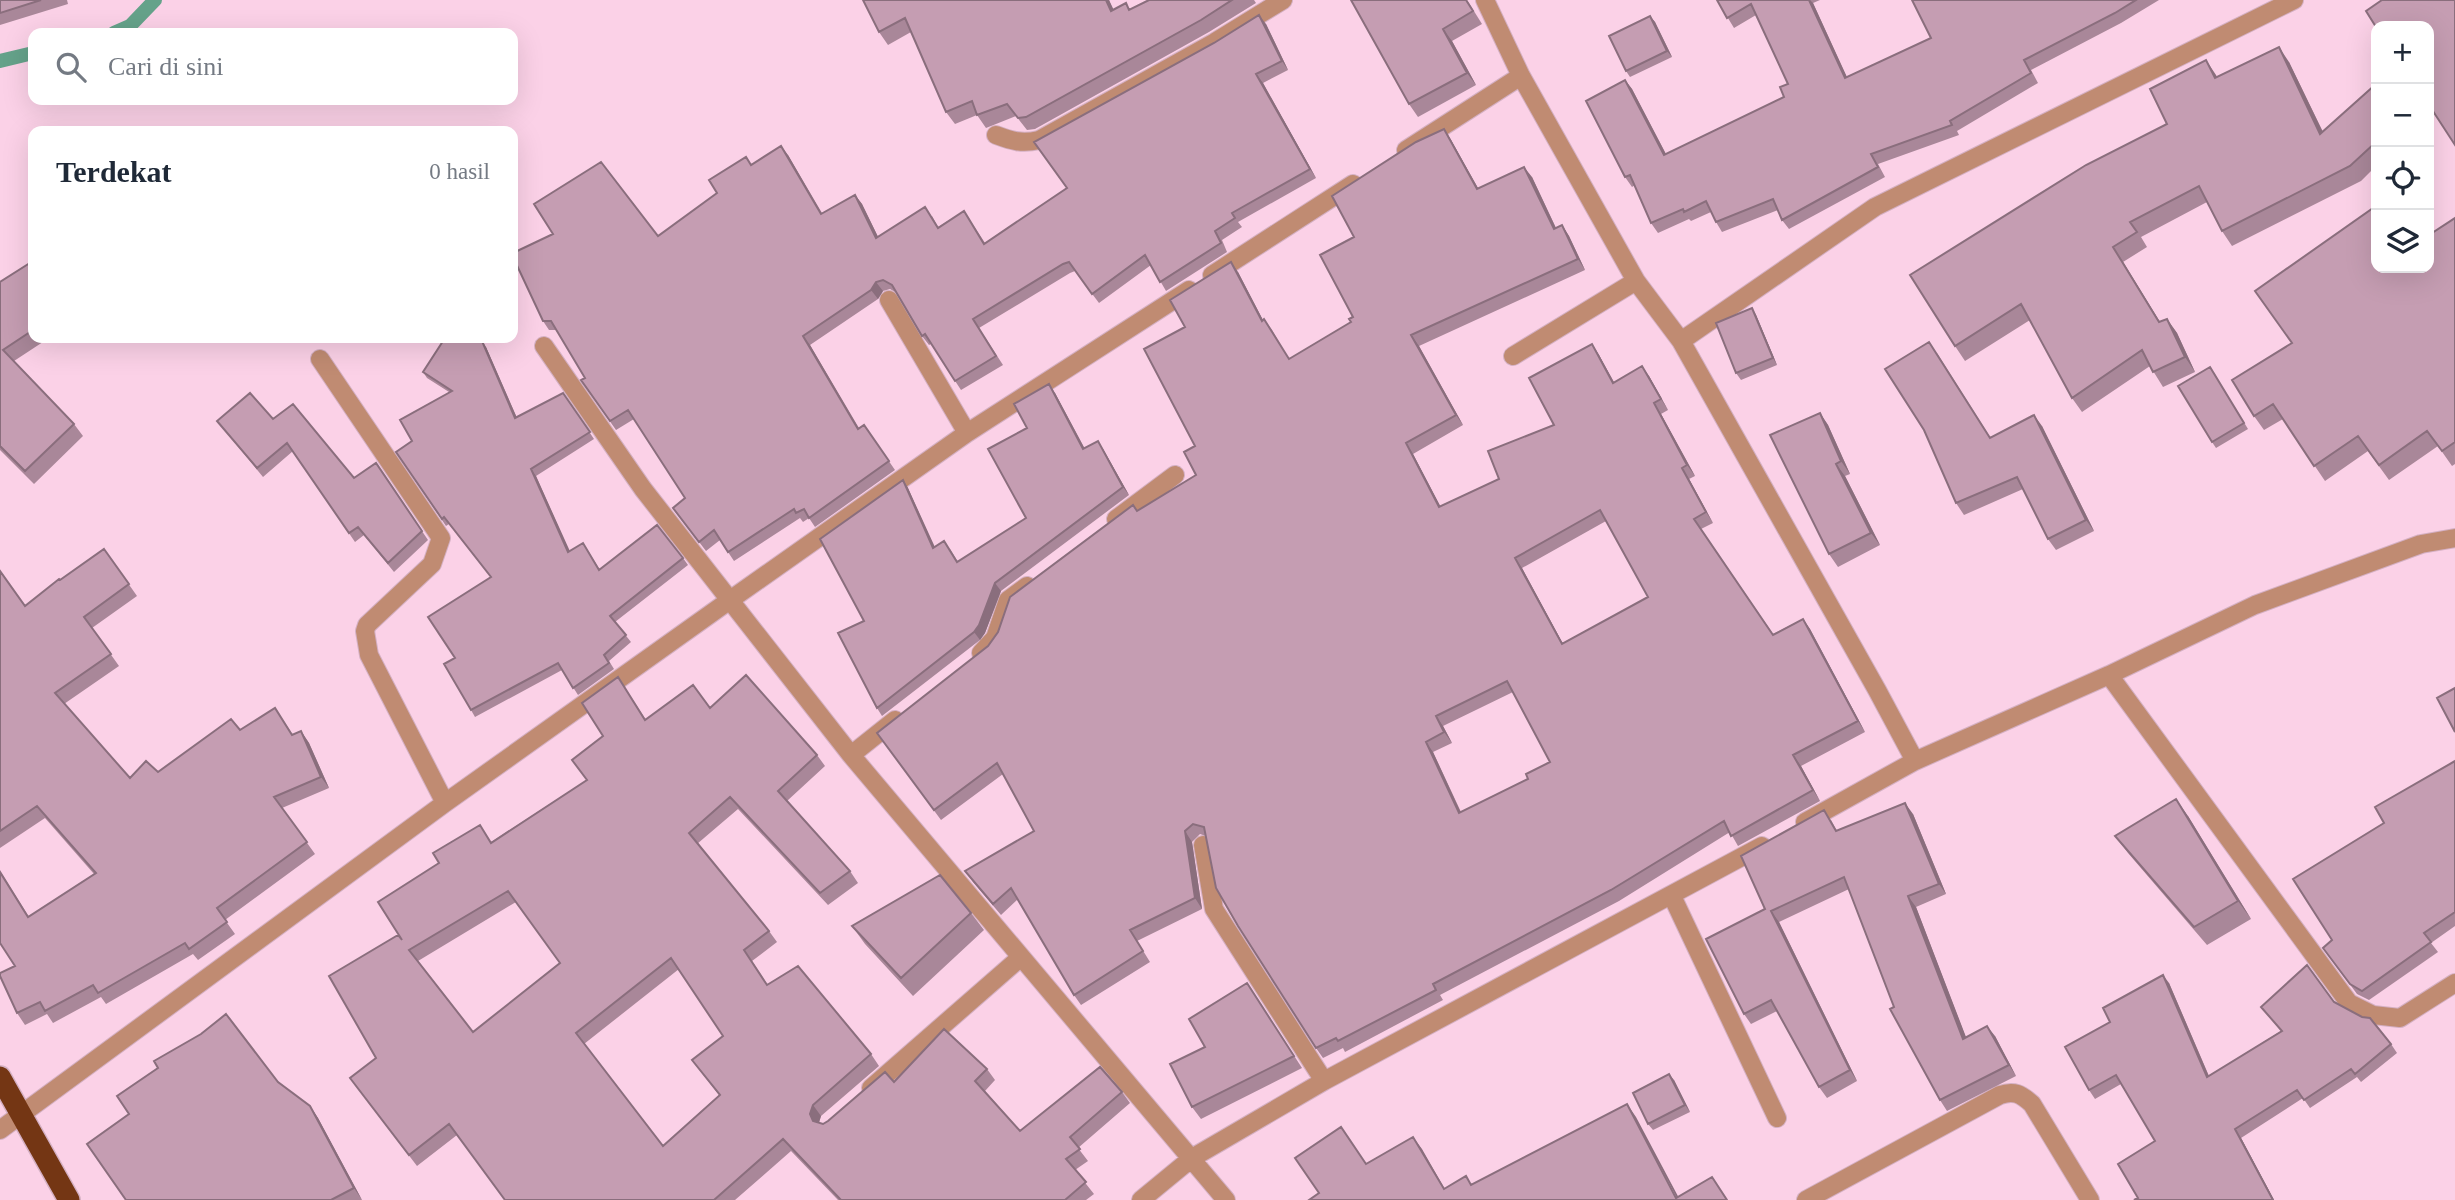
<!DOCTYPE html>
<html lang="id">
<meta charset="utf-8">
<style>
:root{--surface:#fff;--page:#f2f2f3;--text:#1f2937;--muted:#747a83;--line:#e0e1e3}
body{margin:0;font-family:"Times New Roman",serif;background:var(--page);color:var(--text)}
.controls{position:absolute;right:21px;top:21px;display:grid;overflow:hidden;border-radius:14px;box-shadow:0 7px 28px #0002}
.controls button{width:63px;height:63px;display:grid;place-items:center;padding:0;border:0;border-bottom:2px solid var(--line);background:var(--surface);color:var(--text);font:35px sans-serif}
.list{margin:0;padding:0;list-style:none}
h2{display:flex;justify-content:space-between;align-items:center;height:91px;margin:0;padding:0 28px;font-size:30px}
h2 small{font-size:23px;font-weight:400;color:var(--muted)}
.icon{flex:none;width:38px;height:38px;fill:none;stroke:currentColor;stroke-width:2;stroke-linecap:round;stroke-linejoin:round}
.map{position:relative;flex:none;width:2455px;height:1200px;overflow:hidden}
.search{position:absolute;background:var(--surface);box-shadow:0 7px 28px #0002;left:28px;top:28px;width:490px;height:77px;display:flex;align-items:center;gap:18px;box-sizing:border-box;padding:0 24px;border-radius:14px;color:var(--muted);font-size:26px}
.panel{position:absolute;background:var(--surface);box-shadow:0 7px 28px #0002;left:28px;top:126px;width:490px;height:217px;border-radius:14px}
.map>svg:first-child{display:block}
</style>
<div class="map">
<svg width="2455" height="1200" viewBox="0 0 2455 1200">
<rect width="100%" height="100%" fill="#fbd1e7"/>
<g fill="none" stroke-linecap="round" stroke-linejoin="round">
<path stroke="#65a28a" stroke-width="14" d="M114,33l16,-7 25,-26
M0,61l33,-8"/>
<g stroke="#d4b0c3" stroke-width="20">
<path id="minor" d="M1485,0l36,76 115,205 45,60
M996,135c16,6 26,9 43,5l176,-98 68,-42
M1406,150l115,-74
M1212,275l141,-91
M889,300l78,133
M544,346l99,143 208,266 375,445
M1513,356l123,-75
M320,359l121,179 -9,26 -65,61 -2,6 4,24 76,148
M1116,519l59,-44
M981,653l14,-15 13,-38 19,-14
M2109,675l240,328 24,12 27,3 55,-35
M851,755l44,-35
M1915,761l194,-86 146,-70 166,-61 34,-6
M1805,822l110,-61 -38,-71 -196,-349 194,-134 419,-207
M1203,845l11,64 110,172
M1672,896l105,222
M871,1088l150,-131
M0,1130l445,-327 285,-203 237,-167 222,-143
M1141,1200l51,-42 132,-77 438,-235
M1806,1200l194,-105c14,-5 21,-1 32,9l58,96"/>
</g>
<g stroke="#d4b0c3" stroke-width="24">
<path id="highway" d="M0,1077l69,123"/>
</g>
<use href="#minor" stroke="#c08b72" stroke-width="18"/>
<use href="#highway" stroke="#743614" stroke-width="21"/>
</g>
<path fill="#a98799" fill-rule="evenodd" d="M0,0h67l1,4 -68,21z
M863,0h246l4,10 17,-1 19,-9h105l2,3 -47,29 -174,97 -8,1 -11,-14 -30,12 -9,-13 -22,9 -9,-12 -35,-80 -23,13 -9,-13z
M1351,0h116l15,24 -30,17 24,44 -58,32 -9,-13z
M1717,0h103l-7,3 34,75 84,-40 -19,-38h247l-38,23 -90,47 7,13 -81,48 2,4 -81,29 7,13 -96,52 -7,-9 -4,-10 -56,22 -6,-10 -5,-10 -20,9 -2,-2 -31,14 -7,-10 -16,-38 -3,2 -7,-10v-97l7,9 34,65 118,-57 4,-13 -32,-69 -22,13z
M1650,16l5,6 17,35 -42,20 -4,-6z
M1266,24l22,46 -25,13 53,95 -78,44 4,5 -20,13 5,12 -61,39 -15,-26 -52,38 -24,-32 -5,2 -91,55 24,37 -42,25 -30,-46 -2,1 -7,-9 -25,-43 -7,-4 -7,2 -5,8 -68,46 49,83 5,-3 31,45 -80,57 -6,-9 -6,4 -3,-4 -66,43 -14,-21 -14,11 -33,-43 12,-10 -51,-79 -18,11 -35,-50 4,-2 -28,-48h-8l-6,-9 174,-128 34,-28 37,-10 34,58 33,-18 7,9 16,33 54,-21 6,11 26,-16 21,32 82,-55z
M2429,26l5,88 -5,5z
M2289,62l34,70 53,-48v82l-15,15 -129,65 -10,-15 -15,-29 -66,35 6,10 -24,15 37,60 7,-3 10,14 18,39 -32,15 -13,-21 -68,46 -10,-14 -42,-78 -65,41 -10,-15 212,-222 50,-47z
M1444,129l7,11 27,48 54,-11 24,51 6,-3 7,11 16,34 -166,76 44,79 -50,29 27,52 59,-27 55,-54 38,-81 7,11 15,27 35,-6 19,34 -7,4 34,62 -6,3 24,44 -12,6 72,105 30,-15 7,10 55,103 -64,34 19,35 -82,45 -8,-14 -111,69 -179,94 3,5 -98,52 -2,-4 -20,10 -7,-10 -110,-212 -6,-2 -8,8 10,67 -65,32 13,21 -69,43 -7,-10 -56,-96 -17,16 -28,-33 -8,-11 69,-40 -31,-57 -62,46 -64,-87 111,-87 149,-135 59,-36 -1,-29 -10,-119 53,-55 25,48 1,-1 8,11 17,29 62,-37 2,-5 1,-80zM1606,521l42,76 -85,47 -41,-76zM1513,692l37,70 -22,17 -67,33 -28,-60 19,-9 -9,-17z
M2455,218v246l-3,2 -14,-20 -49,34 -21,-29 -43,30 -42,-62 -19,11 -10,-14 38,-73 84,-75h53z
M33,261v77h16l-35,23 60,63 9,12 -49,48 -34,-34v-168z
M1752,308l4,7 21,50 -36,15 -5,-7z
M486,347l31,71 46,-25 31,46 -58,37 33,75 18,-2 13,21 83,-12 5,7 -73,57 16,20 -22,19 5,8 -36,26 -16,-25 -87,47 -4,-7 -16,-52 36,-81 -42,-53 -3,2 -50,-74 16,-11 37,-49 -22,-14 -4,-6z
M1937,353l53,84 52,-11 52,105 -38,19 -8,-11 -25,-50 -59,26 -8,-12z
M2214,373l34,56 -32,19 -4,-6z
M1055,393l30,56h18l26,46 -128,96 -16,42 -5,7 -98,76 -5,-8 -13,-87 39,-141 5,8 26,59 16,2 8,13 68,-44 1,-90z
M1820,413l8,12 22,49 -5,2 35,69 -42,22 -9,-13z
M273,419l81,59 22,-15 52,77 -34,32 -30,-37 -9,7 -62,-91 -30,26 -46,-56z
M104,549l33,47 -45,32 27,38 -55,38 66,74 28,-6 82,-42 35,-22 18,27 8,-4 8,12 20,45 -47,20 33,46 -90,66 10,14 -37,26 -5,-6 -87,50 -5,-7 -48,26 -6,-9 -22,11 -8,-12 -2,-47 -15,-95 29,46 65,-43 -49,-56 -45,30v-277l25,35z
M618,677l28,43 64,-12 107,47 8,11 -38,35 63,70 8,12 -30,22 -90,-96 -41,35 72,87 8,11 -25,19 15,23 104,70 8,12 -58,50 -2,7 4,1 5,-3 66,-39 93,-13 8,11 -10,11 35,40 102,-39 8,11 -52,45 10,13 -13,9 19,24 -8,6h-248l-47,-49 -56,49h-230l-48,-65 -40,31 -67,-88 26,-20 22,-123 93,-93 96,-62 -15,-20 31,-24zM516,902l44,61 -87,69 -55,-71zM679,969l44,67 -31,24 27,35 -56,51 -79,-102z
M2455,761v165l-24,17 7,9 -69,48 -12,-6 -34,-46 9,-8z
M1913,814l33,80 -30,13 50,131 29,-2 21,40 -69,35 -7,-11 -91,-211 -70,33 78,159 -30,17 -8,-11 -42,-76 -26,13 -7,-10 21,-105 66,-89 6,11z
M2188,816l63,103 -44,26 -79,-92 -13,-17z
M971,913l13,17 -71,66 -48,-52 -13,-18z
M1247,983l55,85 -101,51 -9,-12 13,-60z
M2169,983l40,93 72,-45 -20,-24 73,-5 57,42 6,9 -36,29 -4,-5 -47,31 -7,-10 -62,40 33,62h-140l4,-2 17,-57 -34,-57 -26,15 -6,-9 21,-68z
M1674,1080l16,32 -37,18 -5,-6z
M278,1082l32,24 8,12 44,82h-236z"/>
<path fill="#8a6e7d" d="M1106,0h3l11,23 -9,-12z
M1809,0h1l3,3 39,85 -7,-10z
M1259,15l7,9 22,46 -6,-9z
M1650,16l5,6 17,35 -5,-6z
M1443,29l9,12 24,44 -9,-12z
M2279,47l10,15 42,87 -11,-15z
M2206,60l10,15 9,18 -10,-15z
M1256,74l7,9 53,95 -6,-9z
M1625,80l7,9 39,75 -7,-9z
M1444,129l7,11 33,59 -7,-10z
M781,146l7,9 39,68 -6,-9z
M1524,167l8,10 29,62 -7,-10z
M855,195l7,9 21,43 -7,-9z
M1562,225l7,11 16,34 -7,-11z
M2113,247l10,15 46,75 -10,-15z
M1231,262l7,10 31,60 -7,-11z
M876,282l7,9 -5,8 -7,-9z
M1752,308l4,7 21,50 -4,-7z
M2167,319l10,14 18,39 -10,-15z
M1411,335l8,11 44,79 -7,-10z
M803,336l7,9 54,93 -6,-9z
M482,341l4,6 34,78 -5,-7z
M1592,344l7,11 21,39 -7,-11z
M1642,366l7,10 19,34 -7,-11z
M1049,384l6,9 34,64 -6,-8z
M1654,403l7,11 34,62 -8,-11z
M1820,413l8,12 22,49 -9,-13z
M2034,415l8,11 52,105 -8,-11z
M1098,441l5,8 26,46 -6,-8z
M1406,443l7,11 33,63 -7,-10z
M1836,464l9,12 35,69 -9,-12z
M1682,468l7,11 24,44 -7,-11z
M531,469l5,7 37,82 -5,-6z
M903,480l5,8 31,68 -6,-8z
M1515,558l7,10 47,87 -7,-11z
M995,583l6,8 -16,42 -5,7 -6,-8z
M1803,619l7,10 55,103 -7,-11z
M1436,716l7,10 9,17 -8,-11z
M301,731l8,12 20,45 -8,-11z
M1426,742l7,10 33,72 -7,-11z
M1793,755l8,11 19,35 -7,-11z
M2176,799l12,17 63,103 -13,-18z
M1905,803l8,11 33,80 -7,-10z
M1185,831l7,11 10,67 -7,-11z
M1908,896l8,11 55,143 -8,-11z
M1771,911l8,11 78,159 -7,-11z
M2163,975l6,8 44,103 -6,-9z
M1987,1026l8,10 21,40 -7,-11z
M1669,1074l5,6 16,32 -5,-7z
M1627,1104l9,13 44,83h-2z
M813,1105l8,11 -3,9 -5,-4 -3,-7z
M310,1106l8,12 44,82 -8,-12z
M2235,1129l6,9 33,62h-1z
M1413,1137l9,12 29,51 -7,-11z"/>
<path fill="#c59db2" stroke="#8a6e7d" stroke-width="2" fill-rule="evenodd" d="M0,0h41l-41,13z
M863,0h243l5,11 15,-8 3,7 20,-10h83l-31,20 -175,97 -8,1 -11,-14 -30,11 -5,-14 -26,11 -41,-94 -26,14z
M1351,0h115l7,11 -30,18 24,44 -58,31z
M1717,0h92l36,78 86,-40 -19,-38h224l-21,13 -91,47 7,13 -81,48 2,4 -81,29 7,13 -96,53 -9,-21 -57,23 -10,-21 -22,11 -1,-3 -32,14 -21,-48 -5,2 -39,-76 39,-21 39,75 120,-58 -4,-10 8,-3 -37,-80 -24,14z
M2382,0h73v145l-26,-40v-79l-53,1 -10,-16z
M1259,15l23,46 -26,13 54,95 -78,44 3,5 -20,13 6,12 -61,39 -15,-27 -53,39 -23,-32 -6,2 -90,55 23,37 -41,25 -30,-47 -3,2 -30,-51 -9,-5 -7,2 -5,8 -68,46 55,93 6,-4 25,36 -80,57 -5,-9 -8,4 -2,-4 -66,43 -14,-22 -15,12 -26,-34 12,-10 -57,-88 -18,11 -29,-41 4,-2 -34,-57h-8l-30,-64v-4l40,-19 -19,-30 67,-42 57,74 59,-43 -8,-13 37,-23 5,8 30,-19 40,68 34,-19 21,43 49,-31 13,21 26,-17 20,33 83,-56 -33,-46 180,-99z
M1650,16l17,35 -41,20 -17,-35z
M2279,47l41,87 56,-50v58l-26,24 -128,65 -23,-45 -69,36 7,10 -24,15 46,75 8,-3 18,38 -32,15 -11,-22 -70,48 -51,-94 -66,42 -45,-71 176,-110 81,-41 -17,-35 56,-29 9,18z
M1444,129l33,60 47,-22 30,62 8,-4 16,34 -167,76 45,80 -50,28 33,64 60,-28 -11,-28 66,-26 -25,-47 63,-34 21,39 29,-17 19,33 -7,4 33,62 -5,3 24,44 -12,7 79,116 30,-16 55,102 -65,34 20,35 -82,46 -7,-15 -113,69 -178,94 3,6 -98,51 -2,-3 -20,10 -78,-122 -22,-38 -12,-61 -11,-3 -8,7 10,67 -65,32 13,21 -69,44 -63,-107 -18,16 -28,-33 69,-40 -37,-68 -63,47 -57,-77 111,-87 10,-14 12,-35 123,-92 4,6 59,-36 -12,-23 11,-6 -51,-97 41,-22 -15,-27 61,-38 31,59 2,-2 25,40 62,-37 -2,-3 4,-2 -33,-62 34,-18 -22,-41 84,-54zM1600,510l48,87 -86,47 -47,-86zM1507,681l43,81 -24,12 2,5 -69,34 -33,-71 18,-10 -8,-16z
M2376,206v62h53v-33l26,-17v224l-13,9 -15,-20 -48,34 -21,-29 -44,30 -41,-62 -19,12 -22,-36 60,-37 -37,-52z
M33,261v69l-30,20 71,74 -49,47 -25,-25v-164z
M1752,308l21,50 -37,15 -20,-50z
M445,338h32l5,3 33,77 48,-25 27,39 -59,37 37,83 15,-9 16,27 58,-45 26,33 -73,58 16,19 -22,20 5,8 -36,25 -15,-25 -87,47 -27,-46 11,-6 -27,-41 63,-40 -47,-60 -2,2 -46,-67 16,-11 -12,-21 52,-29 -29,-19z
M1929,342l61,96 44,-23 52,105 -38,19 -31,-62 -61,26 -32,-73 -39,-61z
M2210,367l34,56 -32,19 -34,-56z
M1049,384l34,65 15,-8 25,46 -128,96 -16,42 -5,7 -97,76 -39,-75 26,-12 -44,-82 83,-59 30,68 11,-7 13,21 69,-44 -38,-69 39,-21 -13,-24z
M250,393l23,26 20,-15 61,74 22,-15 46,68 -34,32 -30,-36 -9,6 -62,-90 -30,25 -40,-47z
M1820,413l21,48 -5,3 35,69 -42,21 -59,-119z
M104,549l25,35 -45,33 27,37 -56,39 75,85 16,-17 12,11 73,-53 9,11 35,-22 17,27 9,-4 20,46 -47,20 33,45 -90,66 10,14 -38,27 -4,-6 -87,50 -5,-8 -48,26 -5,-9 -23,11 -17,-37v-3l15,-7 -15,-23v-71l28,45 68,-44 -59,-67 -37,25v-260l25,35 34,-27 1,1z
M746,675l71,80 -39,36 72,80 -30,22 -90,-96 -41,36 80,98 -25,19 23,35 31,-19 73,88 -58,51 -3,9 3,7 10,3 5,-3 57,-49 9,10 50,-53 43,40 -12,12 45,50 80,-64 22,25 -52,45 10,12 -14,10 20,23 -21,18h-224l-58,-61 -69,61h-209l-56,-76 -40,31 -59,-77 26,-20 -47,-82 69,-41 4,5 -24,-38 61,-39 -6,-10 47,-28 11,18 96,-63 -15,-20 31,-24 -21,-33 36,-26 27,43 48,-35 17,23zM508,891l52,72 -87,69 -64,-82zM671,958l52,78 -31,24 28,35 -57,51 -87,-113z
M2455,688v44l-18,-34z
M2455,761v151l-31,21 7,9 -69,49 -12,-7 -27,-36 9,-8 -39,-61 91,-56 -9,-16z
M2176,799l62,102 -44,26 -79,-91z
M1905,803l34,81 -31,12 55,143 24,-13 22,39 -69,35 -50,-91 4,-2 -50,-130 -73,34 79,159 -31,17 -48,-87 -27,14 -38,-75 59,-30 -24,-53 83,-46 12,21z
M940,875l31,38 -70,65 -49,-52z
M2307,965l27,37 28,15 8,1 21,26 -36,30 -4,-5 -47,31 -7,-10 -62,39 38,71h-139l4,-2 -20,-34 37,-23 -39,-66 -27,15 -24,-43 45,-25 -7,-14 60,-33 44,102 75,-46 -21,-24z
M1247,983l47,73 -102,51 -22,-43 35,-17 -16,-28z
M226,1014l52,68 32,24 44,82 -23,12h-205l-39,-56 42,-30 -12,-18 41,-28 -4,-7 47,-27z
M1669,1074l16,31 -37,19 -15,-31z
M1627,1104l49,94 36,-21 15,23h-418l10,-7 -24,-35 46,-31 25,37 47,-27 31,52 22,-13 5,9z"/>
</svg>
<div class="controls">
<button>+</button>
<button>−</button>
<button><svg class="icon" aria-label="locate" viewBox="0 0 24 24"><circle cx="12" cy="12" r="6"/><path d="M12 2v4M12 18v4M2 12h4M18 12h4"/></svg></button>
<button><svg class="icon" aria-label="layers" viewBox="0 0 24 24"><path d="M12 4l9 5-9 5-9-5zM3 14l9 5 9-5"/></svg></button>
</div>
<div class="search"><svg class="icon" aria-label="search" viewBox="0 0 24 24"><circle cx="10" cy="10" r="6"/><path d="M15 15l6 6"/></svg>Cari di sini</div>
<section class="panel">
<h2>Terdekat<small>0 hasil</small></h2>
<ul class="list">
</ul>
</section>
</div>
